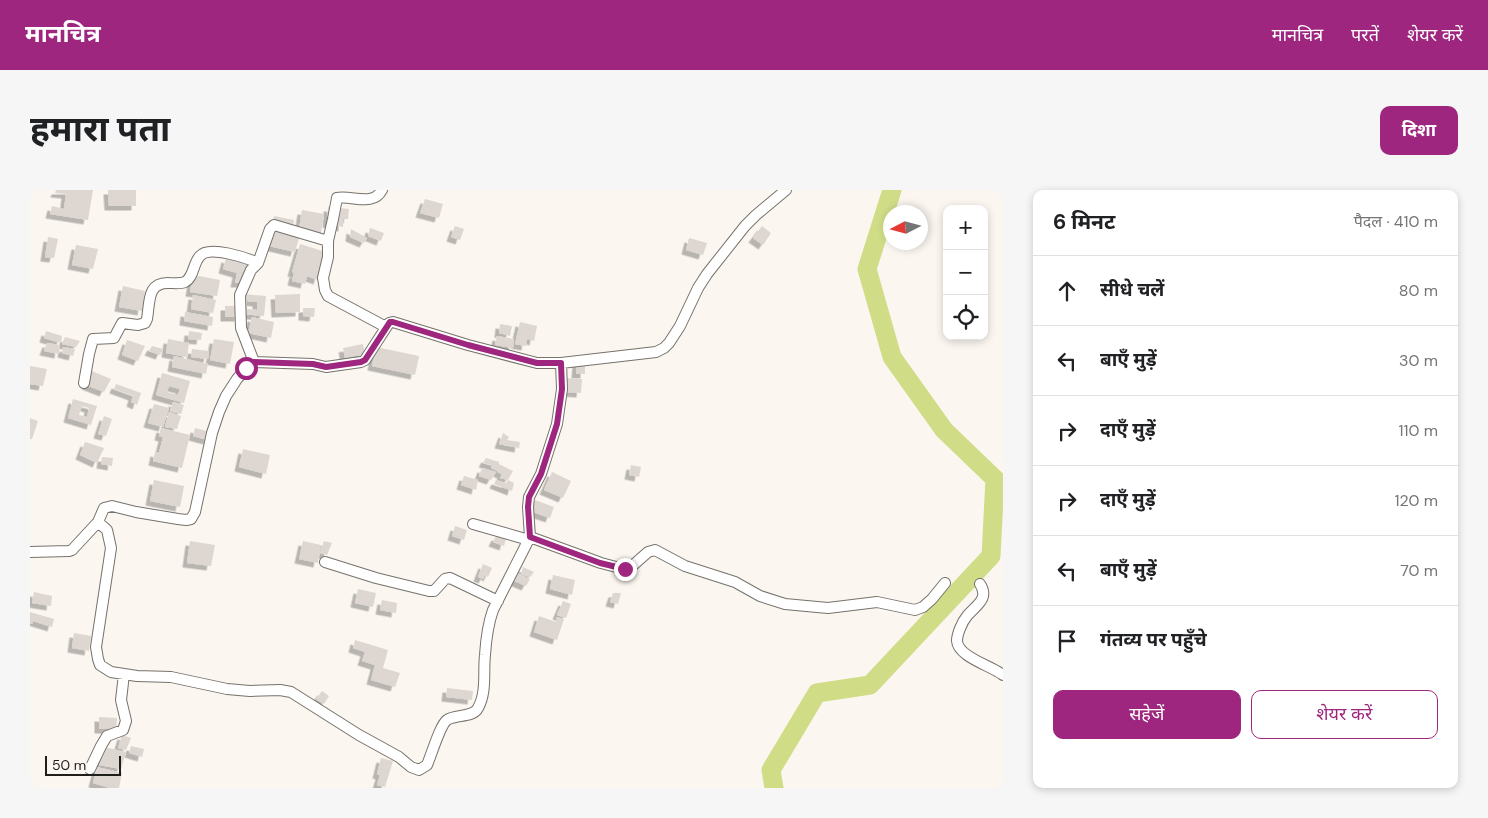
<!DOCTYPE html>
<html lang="hi">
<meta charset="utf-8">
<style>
:root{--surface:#fff;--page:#f6f6f6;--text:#202124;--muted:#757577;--line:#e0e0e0;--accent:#9e267f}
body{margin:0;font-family:"DM Sans","Noto Sans Devanagari",sans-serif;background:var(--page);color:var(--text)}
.controls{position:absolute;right:15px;top:15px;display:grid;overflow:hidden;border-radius:10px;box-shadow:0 2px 8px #0003}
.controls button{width:45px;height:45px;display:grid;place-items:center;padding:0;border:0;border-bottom:1px solid var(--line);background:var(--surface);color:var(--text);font:25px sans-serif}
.compass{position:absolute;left:853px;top:15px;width:45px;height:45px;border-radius:50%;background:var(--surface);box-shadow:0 2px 8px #0003;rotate:264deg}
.scale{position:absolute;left:15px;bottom:12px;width:76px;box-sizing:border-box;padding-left:5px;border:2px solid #1f1e1b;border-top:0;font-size:14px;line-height:18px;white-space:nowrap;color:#1f1e1b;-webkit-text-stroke:4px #fbf6f0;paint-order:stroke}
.stop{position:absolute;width:15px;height:15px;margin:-11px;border:4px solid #9e267f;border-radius:50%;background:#fff}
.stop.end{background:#9e267f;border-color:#fff;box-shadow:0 1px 5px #0008}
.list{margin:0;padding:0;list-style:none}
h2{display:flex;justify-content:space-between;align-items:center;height:65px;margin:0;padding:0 20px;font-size:21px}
h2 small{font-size:16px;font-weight:400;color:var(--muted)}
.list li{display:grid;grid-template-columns:32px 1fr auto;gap:15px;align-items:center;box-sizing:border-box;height:70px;padding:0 20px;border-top:1px solid var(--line)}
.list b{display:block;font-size:19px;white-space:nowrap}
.list em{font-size:16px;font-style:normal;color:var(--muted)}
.actions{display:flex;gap:10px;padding:15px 20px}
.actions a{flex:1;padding:11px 0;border:1px solid var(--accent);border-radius:10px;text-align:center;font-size:18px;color:var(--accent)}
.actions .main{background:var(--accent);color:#fff}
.icon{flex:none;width:28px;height:28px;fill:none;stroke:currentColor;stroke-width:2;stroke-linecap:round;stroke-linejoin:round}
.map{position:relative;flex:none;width:973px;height:598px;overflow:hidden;border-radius:10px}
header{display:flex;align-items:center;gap:30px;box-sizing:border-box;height:70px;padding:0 25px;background:var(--accent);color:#fff}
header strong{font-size:24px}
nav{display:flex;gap:28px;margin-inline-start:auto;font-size:18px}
.intro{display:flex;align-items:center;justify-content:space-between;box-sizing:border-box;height:120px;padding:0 30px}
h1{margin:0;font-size:35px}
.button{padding:12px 22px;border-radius:10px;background:var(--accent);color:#fff;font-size:18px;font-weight:700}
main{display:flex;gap:30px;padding:0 30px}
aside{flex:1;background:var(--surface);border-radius:10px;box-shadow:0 2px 8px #0003}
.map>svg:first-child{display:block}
</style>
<header>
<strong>मानचित्र</strong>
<nav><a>मानचित्र</a><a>परतें</a><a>शेयर करें</a></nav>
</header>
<div class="intro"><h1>हमारा पता</h1><a class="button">दिशा</a></div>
<main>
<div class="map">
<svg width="973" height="598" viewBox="0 0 973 598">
<defs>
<filter id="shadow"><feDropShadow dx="-4.5" dy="4.5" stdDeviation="0" flood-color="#0004"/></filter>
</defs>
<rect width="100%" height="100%" fill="#fbf6f0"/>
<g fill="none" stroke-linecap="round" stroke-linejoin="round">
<path stroke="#d1dc87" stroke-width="19" d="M744,598l-3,-18 46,-77 53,-8 121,-129 4,-77 -51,-49 -52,-73 -25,-88 25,-79"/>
</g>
<path fill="#ddd6d1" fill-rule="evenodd" filter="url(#shadow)" d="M26,0h37l-5,30 -38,-6 2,-8 12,3 2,-15 -11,-1z
M78,0h28v16h-27z
M395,9l18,5 -4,14 -19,-5z
M298,17l21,2 -1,10h-5v8l-16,-4z
M272,20l22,4 -3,19 -22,-4z
M244,26l20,4 -1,8 -20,-5z
M425,36l9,3 -4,11 -9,-3z
M732,36l9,7 -8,12 -10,-7z
M340,38l14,5 -3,8 -13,-5z
M243,39l27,6 -5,17 -26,-6z
M321,39l16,9 -3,5 -14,-6z
M18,47l10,2 -4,19 -9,-1z
M659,48l18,5 -4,12 -17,-5z
M270,54l26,8 -8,28 -11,-4 -2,8 -13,-3 2,-8 6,1 -8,-2z
M46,55l22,4 -5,20 -21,-4z
M196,68l24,8 -8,17h-7l2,-10 -14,-4z
M163,85l27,5 -3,16 -27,-4z
M93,96l22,5 -3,20 -23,-4z
M213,104l23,2 -2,20 -23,-2zM217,111l10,1v8l-10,-1z
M270,104v18l-24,1 -1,-18z
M163,105l23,5 -3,13 -22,-4z
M195,116h15l-1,11h-14z
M273,118h12l-1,9 -11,-1z
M155,122l28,5 -1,9 -28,-5z
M222,127l22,5 -3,16 -23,-5z
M490,132l17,4 -3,15 -7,-2 -1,7 -11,-2z
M470,134l12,2 -2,10 -11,-3z
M16,141l16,5 -1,7 -17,-5z
M159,141l13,2 -1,7 -13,-1z
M467,146l17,3 -1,9 -18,-3z
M35,147l15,4 -4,6 -14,-3z
M138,149l21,4 -2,14 -21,-4z
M184,149l20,3 -4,22 -20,-4z
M97,150l18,6 -7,15 -16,-6z
M17,153l13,2 -1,9 -15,-3z
M333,154l2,10 -20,4 -2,-10z
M122,156l11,3 -3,6 -11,-4z
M33,157l12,2 -2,7 -11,-3z
M346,157l43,9 -4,19 -43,-9z
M162,159l17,2 -1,8 -17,-2z
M144,166l34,8 -2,10 -34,-7z
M547,171l8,1v12h-9z
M0,176l17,3 -4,17 -13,-2z
M62,181l19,8 -7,13 -18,-7z
M132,183l28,8 -6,22 -28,-8zM139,196l11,3 -2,6 -11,-3z
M535,188l17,1 -1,14 -17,-1z
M86,194l25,9 -4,12 -6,-3 2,-6 -19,-7z
M43,209l24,7 -6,19 -23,-7zM52,216l7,2 -2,9 -8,-2z
M143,212l11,3 -3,9 -11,-3z
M124,214l15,4 -6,19 -15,-4z
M139,222l12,4 -4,13 -12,-2z
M74,226l8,3 -6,17 -8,-2z
M0,228l8,3 -6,18h-2z
M131,238l29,7 -8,33 -29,-7 2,-9 4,1 4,-16 -4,-1z
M165,238l15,4 -2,8 -15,-4z
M473,243l6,4 -2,3 13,2 -1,6 -20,-4z
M55,252l19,6 -7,15 -17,-8z
M213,259l27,6 -4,19 -27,-7z
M72,267l11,1 -1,8 -11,-2z
M456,268l13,4v2l14,7 -5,9 6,3 -2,8 -18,-7 2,-4 10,3 2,-3 -8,-2 2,-4 -5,-2 1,-1 -7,-3v-3l-8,-2z
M601,275l10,2 -2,10 -10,-2z
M452,278l14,4 -5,8 -12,-4z
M522,282l19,9 -8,17 -19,-8z
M434,286l14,4 -2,10 -15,-5z
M124,290l30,6 -4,21 -30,-6z
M505,310l19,7 -4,11 -20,-7z
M425,336l12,4 -3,10 -12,-4z
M466,346l10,3 -2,7 -11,-4z
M160,351l25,4 -4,21 -24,-3z
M273,351l18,4 -3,18 -19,-4z
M294,351l8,2 -5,12 -7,-2z
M453,374l9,4 -4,9 -3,-2 -2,4 -5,-2z
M493,377l11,5 -4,5 -9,-3z
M485,382l15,7 -4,7 -14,-6z
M523,385l22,5 -3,15 -22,-6z
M328,399l18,4 -3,14 -18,-4z
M4,402l18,4 -1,10 -19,-3z
M583,403h8l-3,11 -8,-2z
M352,410l15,3 -1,10 -16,-3z
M533,411l8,3 -5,14 -9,-3z
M0,422l24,7 -2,8 -19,-6 -1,3 -2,-1z
M509,426l17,6 1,-5 7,2 -7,21 -23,-8z
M44,443l17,3 -2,15 -17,-3z
M325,450l33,10 -5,18 17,5 -5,14 -24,-7 4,-15 -13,-4 3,-9 -12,-4z
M417,498l26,3 -1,9 -26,-3z
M292,501l7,5 -5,8 -8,-5z
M69,527l18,1 -1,11h-17z
M92,545l9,3 -5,12 -8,-2z
M101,556l13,3 -2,8 -13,-4z
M74,557l22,5 -5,17 -22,-4z
M351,568l12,3 -8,26 -8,-2 3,-10 -3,-1z
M67,577l25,6 -3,15h-9l-17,-5z"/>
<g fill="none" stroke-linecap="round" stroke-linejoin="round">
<g stroke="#76726c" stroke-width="12">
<path id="minor" d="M352,0c-9,17 -30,5 -45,8l-4,21 -5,22v16l-5,21 2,12 3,6 58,31
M224,172l-13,-34 -1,-33 11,-25 7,-7 12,-34 4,-4 54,16
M54,193l5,-29 4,-15 21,-1 8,-15 16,2 7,-2 2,-4c3,-17 0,-37 22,-36 5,0 11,1 16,-1 9,-5 8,-19 15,-26 9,-11 47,2 58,7
M68,332l9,8 4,18 -15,99 2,12 2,6 11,7 26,4 34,1 56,12 23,2 30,-1 11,2 68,43 40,22 12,10 8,3 8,-5c4,-9 13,-40 20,-45 8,-6 26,-2 31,-12 9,-16 5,-36 7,-53 1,-15 3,-31 8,-45l37,-73 -2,-30 1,-10 12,-23 16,-50 5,-35 -1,-26
M443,334l56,16
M500,347l71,26 19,5 11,-1 17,-15 7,-2 30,16 50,16 25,14 25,8 43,4 49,-6 38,8 8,-3 9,-8 13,-16
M0,362l39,-1 3,-1 26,-28 6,-14 8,-2 24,6 42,7 8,1 5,-1 4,-7 17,-79 7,-21 7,-16 11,-17 13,-15 4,-2 59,2 13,3 35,-5 4,-2 24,-37 4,-1 75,23 69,18h24l95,-11 8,-4 5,-5 11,-17 18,-38 9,-14 38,-48 11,-11 30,-25
M295,372l51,16 53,13h5l11,-12 5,-1 48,23
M950,394c10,15 -5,22 -13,32 -5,6 -10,18 -10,25 1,16 35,25 46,34
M60,579l11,-23 6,-10 16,-6 3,-9 -5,-21 3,-26"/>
</g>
<use href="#minor" stroke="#fff" stroke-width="10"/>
</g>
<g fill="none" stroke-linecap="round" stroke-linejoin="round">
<path stroke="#9e267f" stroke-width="6" d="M216,178l8,-6 59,2 13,3 35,-5 4,-2 25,-38h3l75,23 69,18h24l1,26 -5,35 -16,50 -12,23 -1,10 2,30 70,26 25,6"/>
</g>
</svg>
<div class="controls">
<button>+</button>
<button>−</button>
<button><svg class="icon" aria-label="locate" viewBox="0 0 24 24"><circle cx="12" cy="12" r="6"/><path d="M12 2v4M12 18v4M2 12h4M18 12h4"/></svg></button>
</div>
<svg class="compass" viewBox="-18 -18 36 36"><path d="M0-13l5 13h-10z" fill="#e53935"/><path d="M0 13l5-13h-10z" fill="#757577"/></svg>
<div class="scale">50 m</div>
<div class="stop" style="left:216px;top:178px"></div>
<div class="stop end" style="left:595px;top:379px"></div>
</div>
<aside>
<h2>6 मिनट<small>पैदल · 410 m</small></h2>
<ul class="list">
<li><svg class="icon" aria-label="ahead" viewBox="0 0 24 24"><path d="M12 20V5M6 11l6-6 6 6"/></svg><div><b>सीधे चलें</b></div><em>80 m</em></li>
<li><svg class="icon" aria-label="left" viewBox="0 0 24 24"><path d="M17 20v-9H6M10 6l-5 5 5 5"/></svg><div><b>बाएँ मुड़ें</b></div><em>30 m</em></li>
<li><svg class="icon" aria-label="right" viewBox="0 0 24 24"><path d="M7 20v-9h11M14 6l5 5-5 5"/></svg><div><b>दाएँ मुड़ें</b></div><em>110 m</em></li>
<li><svg class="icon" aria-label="right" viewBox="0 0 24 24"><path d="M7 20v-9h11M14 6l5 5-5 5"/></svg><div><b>दाएँ मुड़ें</b></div><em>120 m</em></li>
<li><svg class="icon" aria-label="left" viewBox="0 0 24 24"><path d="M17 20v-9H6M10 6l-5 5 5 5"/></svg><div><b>बाएँ मुड़ें</b></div><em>70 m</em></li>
<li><svg class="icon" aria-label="arrive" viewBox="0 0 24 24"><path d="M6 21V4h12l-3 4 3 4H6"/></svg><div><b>गंतव्य पर पहुँचे</b></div></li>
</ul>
<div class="actions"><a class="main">सहेजें</a><a>शेयर करें</a></div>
</aside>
</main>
